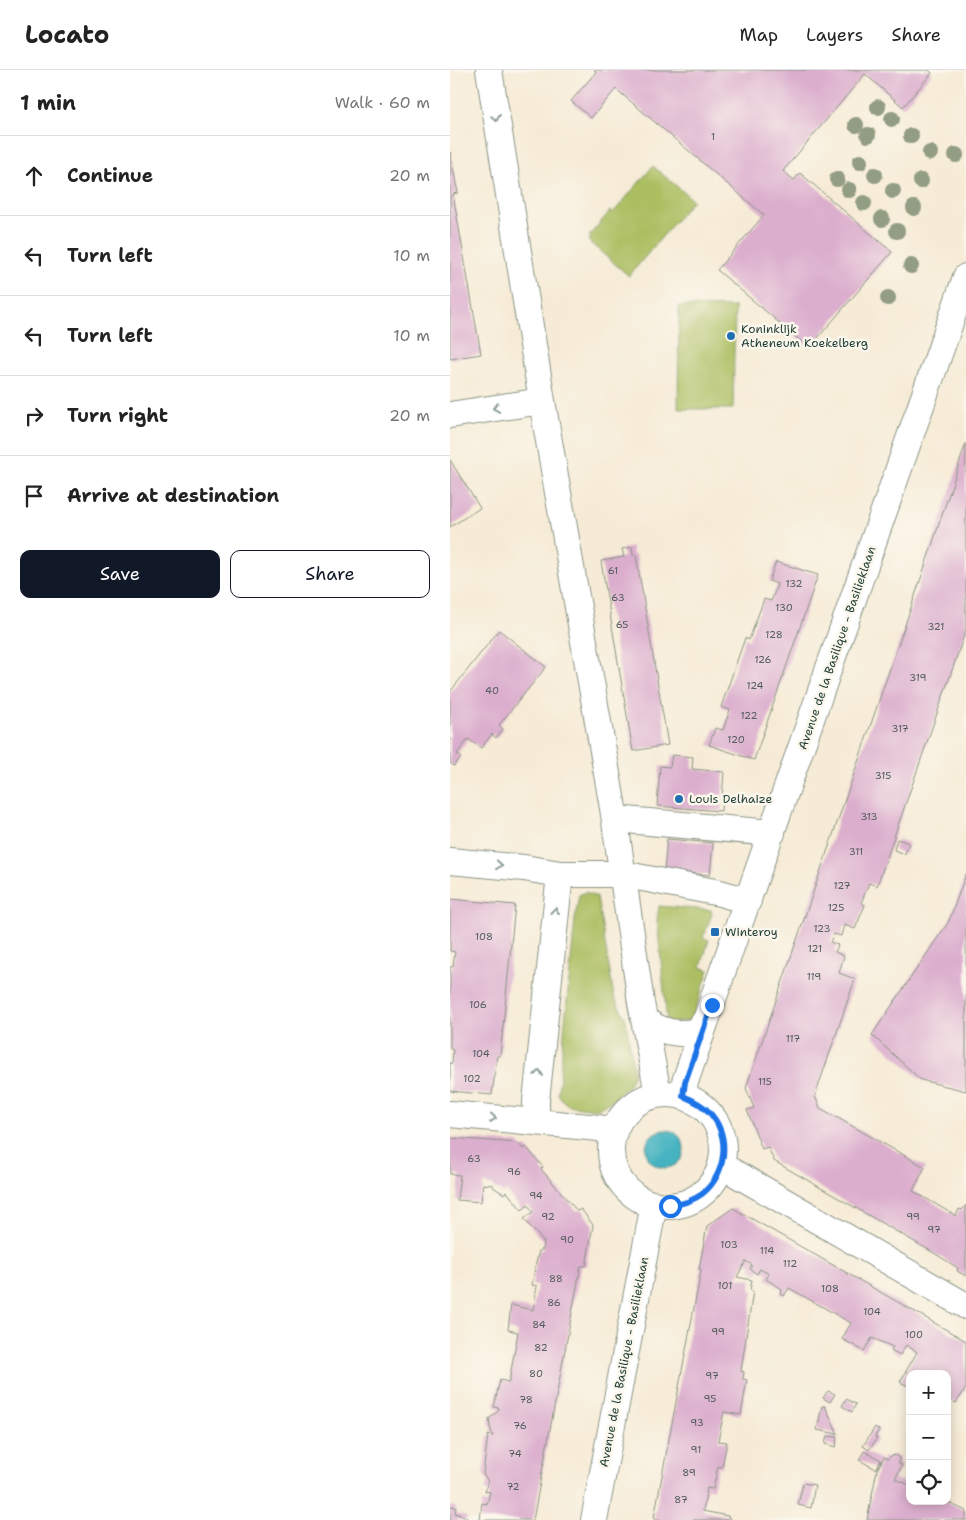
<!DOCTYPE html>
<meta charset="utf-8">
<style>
:root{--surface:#fff;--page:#f6f6f6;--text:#222;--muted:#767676;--line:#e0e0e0;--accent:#111827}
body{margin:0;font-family:"Shantell Sans",sans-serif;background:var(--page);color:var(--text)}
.controls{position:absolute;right:15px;bottom:15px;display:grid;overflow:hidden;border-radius:10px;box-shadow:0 2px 12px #0003}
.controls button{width:45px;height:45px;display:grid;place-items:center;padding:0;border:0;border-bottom:1px solid var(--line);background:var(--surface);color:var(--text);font:25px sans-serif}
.stop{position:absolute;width:15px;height:15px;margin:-11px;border:4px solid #1a73e8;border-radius:50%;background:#fff}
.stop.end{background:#1a73e8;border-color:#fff;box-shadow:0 1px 5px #0008}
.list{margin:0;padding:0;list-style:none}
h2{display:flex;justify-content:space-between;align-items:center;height:65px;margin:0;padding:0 20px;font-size:21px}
h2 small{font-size:16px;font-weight:400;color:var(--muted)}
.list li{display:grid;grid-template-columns:32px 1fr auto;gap:15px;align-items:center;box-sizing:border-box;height:80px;padding:0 20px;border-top:1px solid var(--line)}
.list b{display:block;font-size:19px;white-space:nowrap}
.list em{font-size:16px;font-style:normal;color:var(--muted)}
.actions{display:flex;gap:10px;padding:15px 20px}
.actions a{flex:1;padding:11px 0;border:1px solid var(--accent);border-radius:10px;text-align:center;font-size:18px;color:var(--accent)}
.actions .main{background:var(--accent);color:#fff}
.icon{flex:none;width:28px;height:28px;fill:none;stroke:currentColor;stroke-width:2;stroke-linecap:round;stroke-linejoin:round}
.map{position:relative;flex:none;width:516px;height:1450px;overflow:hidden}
header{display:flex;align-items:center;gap:30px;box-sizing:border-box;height:70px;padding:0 25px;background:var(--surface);border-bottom:1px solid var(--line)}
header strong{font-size:24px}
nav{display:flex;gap:28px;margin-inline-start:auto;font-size:18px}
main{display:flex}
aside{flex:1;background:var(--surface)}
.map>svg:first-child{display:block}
</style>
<header>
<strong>Locato</strong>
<nav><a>Map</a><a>Layers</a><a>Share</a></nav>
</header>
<main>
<aside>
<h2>1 min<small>Walk · 60 m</small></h2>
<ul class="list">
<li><svg class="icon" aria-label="ahead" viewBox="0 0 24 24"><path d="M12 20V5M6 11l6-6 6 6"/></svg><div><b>Continue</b></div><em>20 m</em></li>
<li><svg class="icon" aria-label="left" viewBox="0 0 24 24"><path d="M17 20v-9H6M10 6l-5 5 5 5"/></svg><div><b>Turn left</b></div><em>10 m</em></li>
<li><svg class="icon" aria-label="left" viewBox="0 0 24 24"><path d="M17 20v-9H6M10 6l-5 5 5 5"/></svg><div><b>Turn left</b></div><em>10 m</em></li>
<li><svg class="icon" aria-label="right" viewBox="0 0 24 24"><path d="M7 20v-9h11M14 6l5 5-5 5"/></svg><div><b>Turn right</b></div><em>20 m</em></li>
<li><svg class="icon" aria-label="arrive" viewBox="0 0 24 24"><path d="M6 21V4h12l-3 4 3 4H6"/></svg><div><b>Arrive at destination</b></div></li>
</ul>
<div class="actions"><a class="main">Save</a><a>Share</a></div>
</aside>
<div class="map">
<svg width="516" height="1450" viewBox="0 0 516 1450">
<rect width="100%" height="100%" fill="#fbf7ec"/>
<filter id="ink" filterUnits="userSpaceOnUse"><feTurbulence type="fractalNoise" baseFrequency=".02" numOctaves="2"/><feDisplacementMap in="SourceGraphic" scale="10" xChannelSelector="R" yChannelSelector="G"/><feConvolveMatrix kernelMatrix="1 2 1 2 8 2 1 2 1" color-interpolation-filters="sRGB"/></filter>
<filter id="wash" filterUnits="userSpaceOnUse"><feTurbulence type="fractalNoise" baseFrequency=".0096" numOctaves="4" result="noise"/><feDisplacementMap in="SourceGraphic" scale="20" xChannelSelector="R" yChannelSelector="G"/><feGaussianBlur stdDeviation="1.12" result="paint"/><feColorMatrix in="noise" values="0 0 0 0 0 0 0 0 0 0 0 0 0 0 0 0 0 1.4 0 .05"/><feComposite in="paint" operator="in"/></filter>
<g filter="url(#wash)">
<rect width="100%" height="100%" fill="#f6ebd6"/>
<path fill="#abbe61" stroke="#657e4a" d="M203,96l40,34 -64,76 -41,-35 3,-3 -2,-2 21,-25 3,2z
M229,236l56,1 -2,102h-55z
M135,822l12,5 17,99 12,24 8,53 -5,12 -18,16 -9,6 -8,2 -26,-4 -5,-4 -5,-7 17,-175 4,-24z
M209,836l52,4 1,4 -9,24 6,2 -8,27 8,3 -15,43 -6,8 -21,2 -10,-103z"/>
<path fill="#45b3c0" stroke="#32787a" d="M196 1079a19 19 0 1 1 38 0a19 19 0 1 1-38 0Z"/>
<g id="blocks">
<path fill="#dbaecd" d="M144,0h335l3,3 -29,34 -38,-33 -82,97 11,9 6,-7 92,79 -83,96 -92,-78 47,-55 -148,-126 -25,29 -20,-17 25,-29z
M0,82l8,41 -5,1 28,160 -31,5z
M516,373v187l-89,256 -8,-3 -8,20 4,2 -10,24 -11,-4 -3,11 -7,-2 -4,8 8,3 -3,7 9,4 -5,17 16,6 -40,117 5,12 105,59 -12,24 43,25 3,-7 3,1 4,-5v71l-9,-5 1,-3 -24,-15 -160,-92 -6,-14 -6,2 -15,-39 7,-2 -8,-20 172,-501z
M0,390l30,48 -30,19z
M182,477l1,8h3l32,190 -35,6 -32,-190 23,-4 -2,-8z
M326,492l42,13 -64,185 -45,-15 6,-17 8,2 7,-20 -9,-3 24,-69 4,2 15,-41 7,2 4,-10 2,-7 -8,-3z
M49,560l47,37 -47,58 4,4 -7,9 -4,-4 -11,14 -13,-9 -11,15 4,3 -7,9 -4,-3v-71z
M222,685l21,2 -1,12 32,3 -3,39 -64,-5 3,-40 10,1z
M217,769l46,4 -3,32 -46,-4z
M447,769l12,4 -4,11 -11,-4z
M516,804v217l-45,-11 -49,-45 77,-114z
M0,829l65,6 -15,151h-3l-5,39 -42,-4v-28h2l1,-13 -3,-1v-82h3l2,-15 -5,-1z
M0,1068l68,5 5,6 3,-2 17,20 -2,2 36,42 4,-2 12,16 -7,41h-5l-1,4 -47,250h-53l2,-17 5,1 3,-12 -5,-1 3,-10 -5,-7 5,-39 5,1 -3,-9 -1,-8 10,-9v-2l-5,-1 6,-27 9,2 9,-50 -10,-2 3,-25 22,5 4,-24 -5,-1 4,-22 3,-12 4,-2 1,-7 -20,-23 9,-7 -5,-7 -6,5 -16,-19 -2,3 -11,-7v-2l-10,-1 -2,18 -24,-2 3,-25 -10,-1z
M283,1138l233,133v47l-10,15 -9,-5v-24h-37v13l-10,-5 17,-30 -11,-7 -6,10 -9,-5 2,-3 -21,-9 -8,13 -22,-12 9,-16 -62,-35 -5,8 -4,-2 2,-5 -16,-10 3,-5 -9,-5 -3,5 -7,-5 2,-4 -6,-4 -9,16 15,3 -2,10 3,1 -12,80 3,1 -1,7 4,1 -6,35 -17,-3 -6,29 9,1 -5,25 -4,-1 -5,23 -6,-1 -4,23 25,5 3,4h-75l-2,-2 47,-247v-2h-2l8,-43z
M378,1321l7,3 -5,8 -7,-4z
M396,1329l10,5 -4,8 -10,-6z
M372,1336h3l13,28 -21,-4z
M425,1357l4,3 -4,7 2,1 -8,12 -6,-4z
M377,1366l10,1 -1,10 -11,-3z
M414,1381l17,9 -5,9 -17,-9z
M445,1385l4,3v6l3,1 -7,14 15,6v16h35l21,10v9h-99l10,-50 7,-13 4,2 3,-3z
M353,1413l12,2 -4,23 -13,-3z
M0,1436l6,1 -1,6 12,4 -1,3h-16z"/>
</g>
</g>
<g filter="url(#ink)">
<use href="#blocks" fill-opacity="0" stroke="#8a9485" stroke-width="1"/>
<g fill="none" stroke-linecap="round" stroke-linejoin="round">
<g stroke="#8a9485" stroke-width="28">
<path id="minor" d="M39,0l53,331 71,407 28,195 17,91
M0,345l92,-14
M165,749l157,14
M0,791l74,7 36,6h62l98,19 28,8
M194,948c13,14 36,18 54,13l9,-13
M161 1080a56 56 0 1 1 112 0a56 56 0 1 1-112 0Z
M233,1026l2,-14 36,-106 245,-699
M0,1044l149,14 14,5
M86,1051v-20l24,-227
M271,1097l10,4 30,17 205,118
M144,1450l60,-316"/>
</g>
<use href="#minor" stroke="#fff" stroke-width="26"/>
</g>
<g fill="#939d83">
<circle cx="428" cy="37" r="8"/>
<circle cx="442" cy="49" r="8"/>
<circle cx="406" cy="55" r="8"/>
<circle cx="418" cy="65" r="8"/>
<circle cx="461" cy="66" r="8"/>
<circle cx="480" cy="83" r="8"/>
<circle cx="506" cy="85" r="8"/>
<circle cx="410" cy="92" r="8"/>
<circle cx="425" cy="105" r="8"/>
<circle cx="387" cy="109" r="8"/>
<circle cx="471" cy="111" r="8"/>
<circle cx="399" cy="120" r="8"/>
<circle cx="443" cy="121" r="8"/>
<circle cx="414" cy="133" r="8"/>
<circle cx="464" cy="138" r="8"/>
<circle cx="432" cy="149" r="8"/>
<circle cx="447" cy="161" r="8"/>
<circle cx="461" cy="196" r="8"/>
<circle cx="438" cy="228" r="8"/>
</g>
<defs><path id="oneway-chevron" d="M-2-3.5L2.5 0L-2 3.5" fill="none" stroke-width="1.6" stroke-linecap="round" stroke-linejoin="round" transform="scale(1.25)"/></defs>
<g stroke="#8f9e9a">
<use href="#oneway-chevron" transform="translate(46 48) rotate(81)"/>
<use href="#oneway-chevron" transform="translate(46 338) rotate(171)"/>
<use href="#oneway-chevron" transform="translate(49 795) rotate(5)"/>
<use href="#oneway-chevron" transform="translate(105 841) rotate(-84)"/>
<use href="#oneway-chevron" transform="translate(89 1003) rotate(-84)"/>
<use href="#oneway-chevron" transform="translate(43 1048) rotate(5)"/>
</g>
</g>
<g fill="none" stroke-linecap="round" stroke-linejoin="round" filter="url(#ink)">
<path stroke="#1a73e8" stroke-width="6" d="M220,1136c12,-2 23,-5 32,-12 25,-21 29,-58 7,-82 -7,-8 -16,-12 -26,-16l2,-14 27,-77"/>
</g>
<g fill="#1f6fb2" stroke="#fbf7ec" stroke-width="2">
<circle cx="281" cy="266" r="5"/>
<circle cx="229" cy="729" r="5"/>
<rect x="260" y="857" width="10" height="10" rx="2.5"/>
</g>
<g text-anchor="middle" stroke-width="5" stroke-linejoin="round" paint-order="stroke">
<g font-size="10" fill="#4e595a">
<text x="263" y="70">1</text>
<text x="163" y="504">61</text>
<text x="344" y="517">132</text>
<text x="168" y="531">63</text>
<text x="334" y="541">130</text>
<text x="172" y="558">65</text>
<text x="486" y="560">321</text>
<text x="324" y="568">128</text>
<text x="313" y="593">126</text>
<text x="468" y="611">319</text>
<text x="305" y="619">124</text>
<text x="42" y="624">40</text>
<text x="299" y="649">122</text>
<text x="450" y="662">317</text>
<text x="286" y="673">120</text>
<text x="433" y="709">315</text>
<text x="419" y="750">313</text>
<text x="406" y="785">311</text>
<text x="392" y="819">127</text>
<text x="386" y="841">125</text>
<text x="372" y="862">123</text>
<text x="34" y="870">108</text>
<text x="365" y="882">121</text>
<text x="364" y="910">119</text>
<text x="28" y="938">106</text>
<text x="343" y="972">117</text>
<text x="31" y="987">104</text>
<text x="22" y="1012">102</text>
<text x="315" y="1015">115</text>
<text x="24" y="1092">63</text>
<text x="64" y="1105">96</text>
<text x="86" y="1129">94</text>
<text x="98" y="1150">92</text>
<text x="463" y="1150">99</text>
<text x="484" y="1163">97</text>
<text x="117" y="1173">90</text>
<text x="279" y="1178">103</text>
<text x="317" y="1184">114</text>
<text x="340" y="1197">112</text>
<text x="106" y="1212">88</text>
<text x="275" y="1219">101</text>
<text x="380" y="1222">108</text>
<text x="104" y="1236">86</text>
<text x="422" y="1245">104</text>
<text x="89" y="1258">84</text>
<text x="268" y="1265">99</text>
<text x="464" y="1268">100</text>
<text x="91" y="1281">82</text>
<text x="86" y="1307">80</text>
<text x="262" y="1309">97</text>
<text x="260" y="1332">95</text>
<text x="76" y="1333">78</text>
<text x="247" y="1356">93</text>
<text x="70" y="1359">76</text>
<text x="246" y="1383">91</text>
<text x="65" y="1387">74</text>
<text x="239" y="1406">89</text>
<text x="63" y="1420">72</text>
<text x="231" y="1433">87</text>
</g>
<g font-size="12" fill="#1f3d34" stroke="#fbf7ec" text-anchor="start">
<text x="291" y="263">Koninklijk<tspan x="291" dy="14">Atheneum Koekelberg</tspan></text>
<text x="239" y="733">Louis Delhaize</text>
<text x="275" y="866">Winteroy</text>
</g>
<g font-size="12" fill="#1f3d34" stroke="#fbf7ec">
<text transform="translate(387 578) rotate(-71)" y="4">Avenue de la Basilique - Basilieklaan</text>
<text transform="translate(174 1292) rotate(-79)" y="4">Avenue de la Basilique - Basilieklaan</text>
</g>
</g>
</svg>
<div class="controls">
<button>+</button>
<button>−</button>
<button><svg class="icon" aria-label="locate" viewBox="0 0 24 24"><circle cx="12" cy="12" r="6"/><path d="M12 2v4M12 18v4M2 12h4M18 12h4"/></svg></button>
</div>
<div class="stop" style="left:220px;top:1136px"></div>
<div class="stop end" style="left:262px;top:935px"></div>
</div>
</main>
